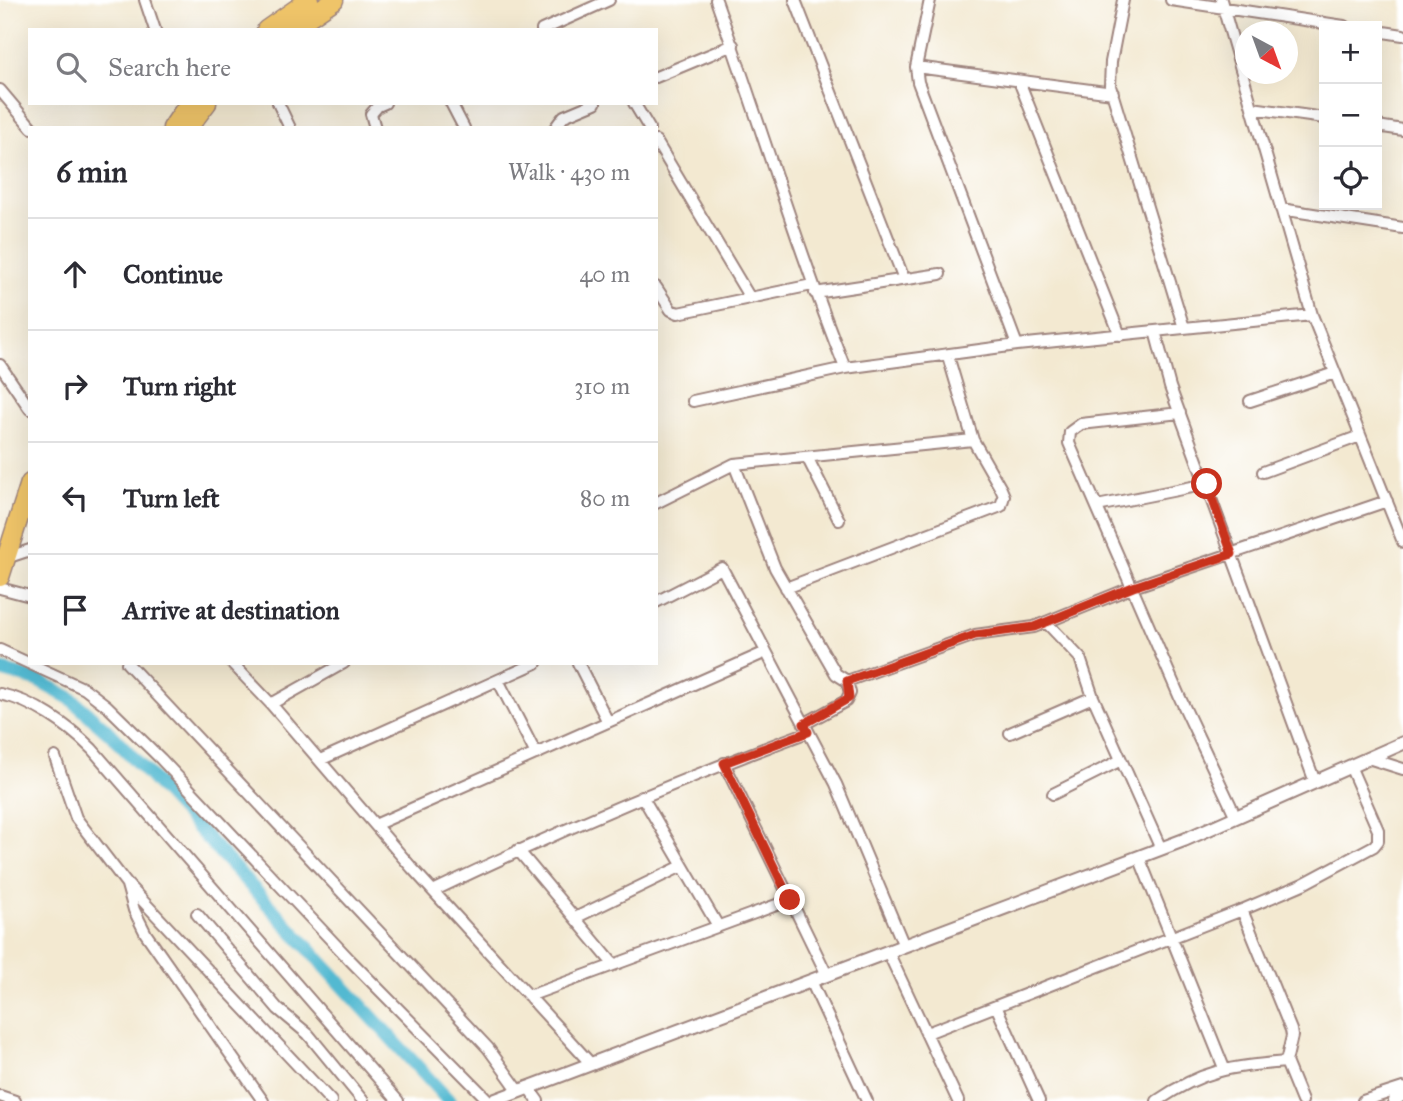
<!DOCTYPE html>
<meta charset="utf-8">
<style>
:root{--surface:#fff;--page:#f2f2f3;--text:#2b2b33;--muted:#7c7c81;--line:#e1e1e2}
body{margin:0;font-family:"IM FELL Great Primer",serif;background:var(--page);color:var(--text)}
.controls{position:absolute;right:21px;top:21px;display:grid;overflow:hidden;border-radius:0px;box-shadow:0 7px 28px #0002}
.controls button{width:63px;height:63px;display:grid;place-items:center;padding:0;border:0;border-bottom:2px solid var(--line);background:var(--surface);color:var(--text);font:35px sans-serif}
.compass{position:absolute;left:1235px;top:21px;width:63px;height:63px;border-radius:50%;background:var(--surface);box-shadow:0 7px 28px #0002;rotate:139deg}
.stop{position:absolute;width:21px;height:21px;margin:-16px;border:5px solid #c8321e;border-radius:50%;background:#fff}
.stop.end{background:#c8321e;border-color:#fff;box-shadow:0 2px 7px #0008}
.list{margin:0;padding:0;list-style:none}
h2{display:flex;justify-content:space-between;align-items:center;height:91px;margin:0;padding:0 28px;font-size:30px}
h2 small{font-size:23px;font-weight:400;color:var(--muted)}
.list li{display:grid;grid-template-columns:46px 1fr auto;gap:21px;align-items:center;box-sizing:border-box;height:112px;padding:0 28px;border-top:2px solid var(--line)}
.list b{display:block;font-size:26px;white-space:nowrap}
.list em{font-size:23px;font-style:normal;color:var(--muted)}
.icon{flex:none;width:38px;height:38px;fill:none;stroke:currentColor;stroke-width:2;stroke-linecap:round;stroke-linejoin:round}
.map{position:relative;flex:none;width:1403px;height:1101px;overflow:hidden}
.search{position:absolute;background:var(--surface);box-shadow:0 7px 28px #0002;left:28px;top:28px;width:630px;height:77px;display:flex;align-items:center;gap:18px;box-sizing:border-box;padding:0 24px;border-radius:0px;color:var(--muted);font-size:26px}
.panel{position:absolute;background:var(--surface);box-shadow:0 7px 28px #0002;left:28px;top:126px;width:630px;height:539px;border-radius:0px}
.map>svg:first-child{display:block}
</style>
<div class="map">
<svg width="1403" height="1101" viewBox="0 0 1403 1101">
<rect width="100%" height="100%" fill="#fff"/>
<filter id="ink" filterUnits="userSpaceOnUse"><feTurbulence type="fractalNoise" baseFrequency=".0143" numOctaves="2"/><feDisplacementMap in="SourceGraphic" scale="14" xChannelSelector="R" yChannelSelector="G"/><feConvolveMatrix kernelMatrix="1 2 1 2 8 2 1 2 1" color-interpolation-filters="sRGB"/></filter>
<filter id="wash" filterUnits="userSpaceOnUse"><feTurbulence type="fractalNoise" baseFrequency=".00686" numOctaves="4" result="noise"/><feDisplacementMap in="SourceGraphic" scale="28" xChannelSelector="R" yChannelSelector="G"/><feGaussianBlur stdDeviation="1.57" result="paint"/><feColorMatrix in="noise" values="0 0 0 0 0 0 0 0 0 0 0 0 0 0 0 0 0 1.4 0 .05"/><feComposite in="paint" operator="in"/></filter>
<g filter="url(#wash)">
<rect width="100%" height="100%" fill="#f3e9d1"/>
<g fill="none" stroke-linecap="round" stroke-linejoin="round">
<path stroke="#53b9d1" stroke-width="14" d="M0,670l37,10 33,18 43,38 336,365"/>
</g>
</g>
<g filter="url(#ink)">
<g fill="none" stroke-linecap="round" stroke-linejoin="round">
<g stroke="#9e847e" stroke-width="14">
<path id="minor" d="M145,0l10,30
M716,0c44,123 81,247 129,368l172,-23 295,-30
M795,0l109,279
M930,0l-14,67 2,15 99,263
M1123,0l-12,62 -1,24 74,242
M1171,0l173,26
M1221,0l91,315 91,227
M542,30l67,-30
M1377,31l26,4
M916,67l197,26
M656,77l77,-32
M1019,81l101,254
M0,90l32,38
M278,103l12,25
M451,103l13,25
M634,103l15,25
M1252,108l72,10
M1377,126l26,4
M375,128l-4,-14 7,-8 7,-3
M555,128l9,-12 31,-13
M656,141l94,157
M1281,209l122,19
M656,287l15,23 7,3 134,-28
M815,293l125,-19
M1155,331l15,56 145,395
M0,365l30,44
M693,401l152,-33
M1250,401l85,-28
M1180,413l-99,11 -11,8 -1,11 111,255 56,119
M807,457l32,63
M734,464l41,104 61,106 11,7 128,-46 59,-8 99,-40 254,-86
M1263,472l97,-36
M656,503l78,-39 239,-24 -25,-84
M1097,506l110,-22
M6,558l24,-8
M0,588l30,8
M786,588l215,-82 3,-10 -3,-7 -28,-49
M656,602l66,-34 114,216 68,162
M1046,622l34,36 13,39 68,152
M0,650l85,39 22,17 54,53 189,201 139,141
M127,663l361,385 31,43
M232,663l39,41 73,-41
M578,663l30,59
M499,682l37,72
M0,694c34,7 68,31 92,55l306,352
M271,704l141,164 179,196
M804,724l42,-23 4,-8 -3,-12
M1010,733l83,-36
M55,757l21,61 50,65 205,218
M1368,758l35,11
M320,760l216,-97
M724,763l103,212
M1053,794l68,-34
M642,796l76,130
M375,825l391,-173
M518,850l96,115
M1139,857l85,211
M127,885l7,25 12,24 117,167
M433,891c123,-59 248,-112 375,-159
M1242,910l49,120 1,6 -6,26 16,39
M197,914l81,95 30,25 55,67
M575,918l107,-52
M888,952l70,149
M811,981l56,120
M529,996l261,-96
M996,1006l43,95
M927,1033l315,-123 61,-26 71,-38 4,-5v-11l-28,-64
M528,1087l10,14
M0,1096l15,5
M1157,1101c47,-32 74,-34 129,-39
M1363,1101l40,-13
M1394,1101l9,-6"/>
</g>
<g stroke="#9e847e" stroke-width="16">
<path id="tertiary" d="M493,1101l691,-261 219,-97"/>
</g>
<g stroke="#9e847e" stroke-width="21">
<path id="trunk" d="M266,30l43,-30
M290,30l44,-30
M172,128l17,-25
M188,128l19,-25
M0,577l30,-94"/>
</g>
<use href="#minor" stroke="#fff" stroke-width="10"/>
<use href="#tertiary" stroke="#fff" stroke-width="12"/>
<use href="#trunk" stroke="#efc469" stroke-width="18"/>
</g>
</g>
<g fill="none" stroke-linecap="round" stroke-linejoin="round" filter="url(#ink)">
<path stroke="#c8321e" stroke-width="9" d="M790,900l-66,-137 84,-31 -4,-8 45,-26 -2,-17 128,-46 59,-8 99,-40 99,-33 -25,-70"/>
</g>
</svg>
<div class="controls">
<button>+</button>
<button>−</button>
<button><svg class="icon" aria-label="locate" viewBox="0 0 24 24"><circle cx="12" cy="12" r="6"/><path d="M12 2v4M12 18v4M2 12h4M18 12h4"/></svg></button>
</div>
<svg class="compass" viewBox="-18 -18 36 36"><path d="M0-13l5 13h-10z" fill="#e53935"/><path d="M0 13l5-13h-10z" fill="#7c7c81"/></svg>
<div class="stop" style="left:1207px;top:484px"></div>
<div class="stop end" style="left:790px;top:900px"></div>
<div class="search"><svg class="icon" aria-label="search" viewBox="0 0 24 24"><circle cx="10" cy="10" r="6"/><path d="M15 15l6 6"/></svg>Search here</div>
<section class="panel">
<h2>6 min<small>Walk · 430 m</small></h2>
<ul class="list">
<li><svg class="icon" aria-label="ahead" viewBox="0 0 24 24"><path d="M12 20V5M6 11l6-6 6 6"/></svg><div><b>Continue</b></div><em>40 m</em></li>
<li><svg class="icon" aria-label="right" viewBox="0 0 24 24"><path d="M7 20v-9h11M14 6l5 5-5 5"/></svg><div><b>Turn right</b></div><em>310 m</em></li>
<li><svg class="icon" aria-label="left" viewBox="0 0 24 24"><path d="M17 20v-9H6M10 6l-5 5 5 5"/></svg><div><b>Turn left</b></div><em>80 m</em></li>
<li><svg class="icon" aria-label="arrive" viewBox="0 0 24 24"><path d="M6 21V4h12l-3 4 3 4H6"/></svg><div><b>Arrive at destination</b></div></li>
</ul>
</section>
</div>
